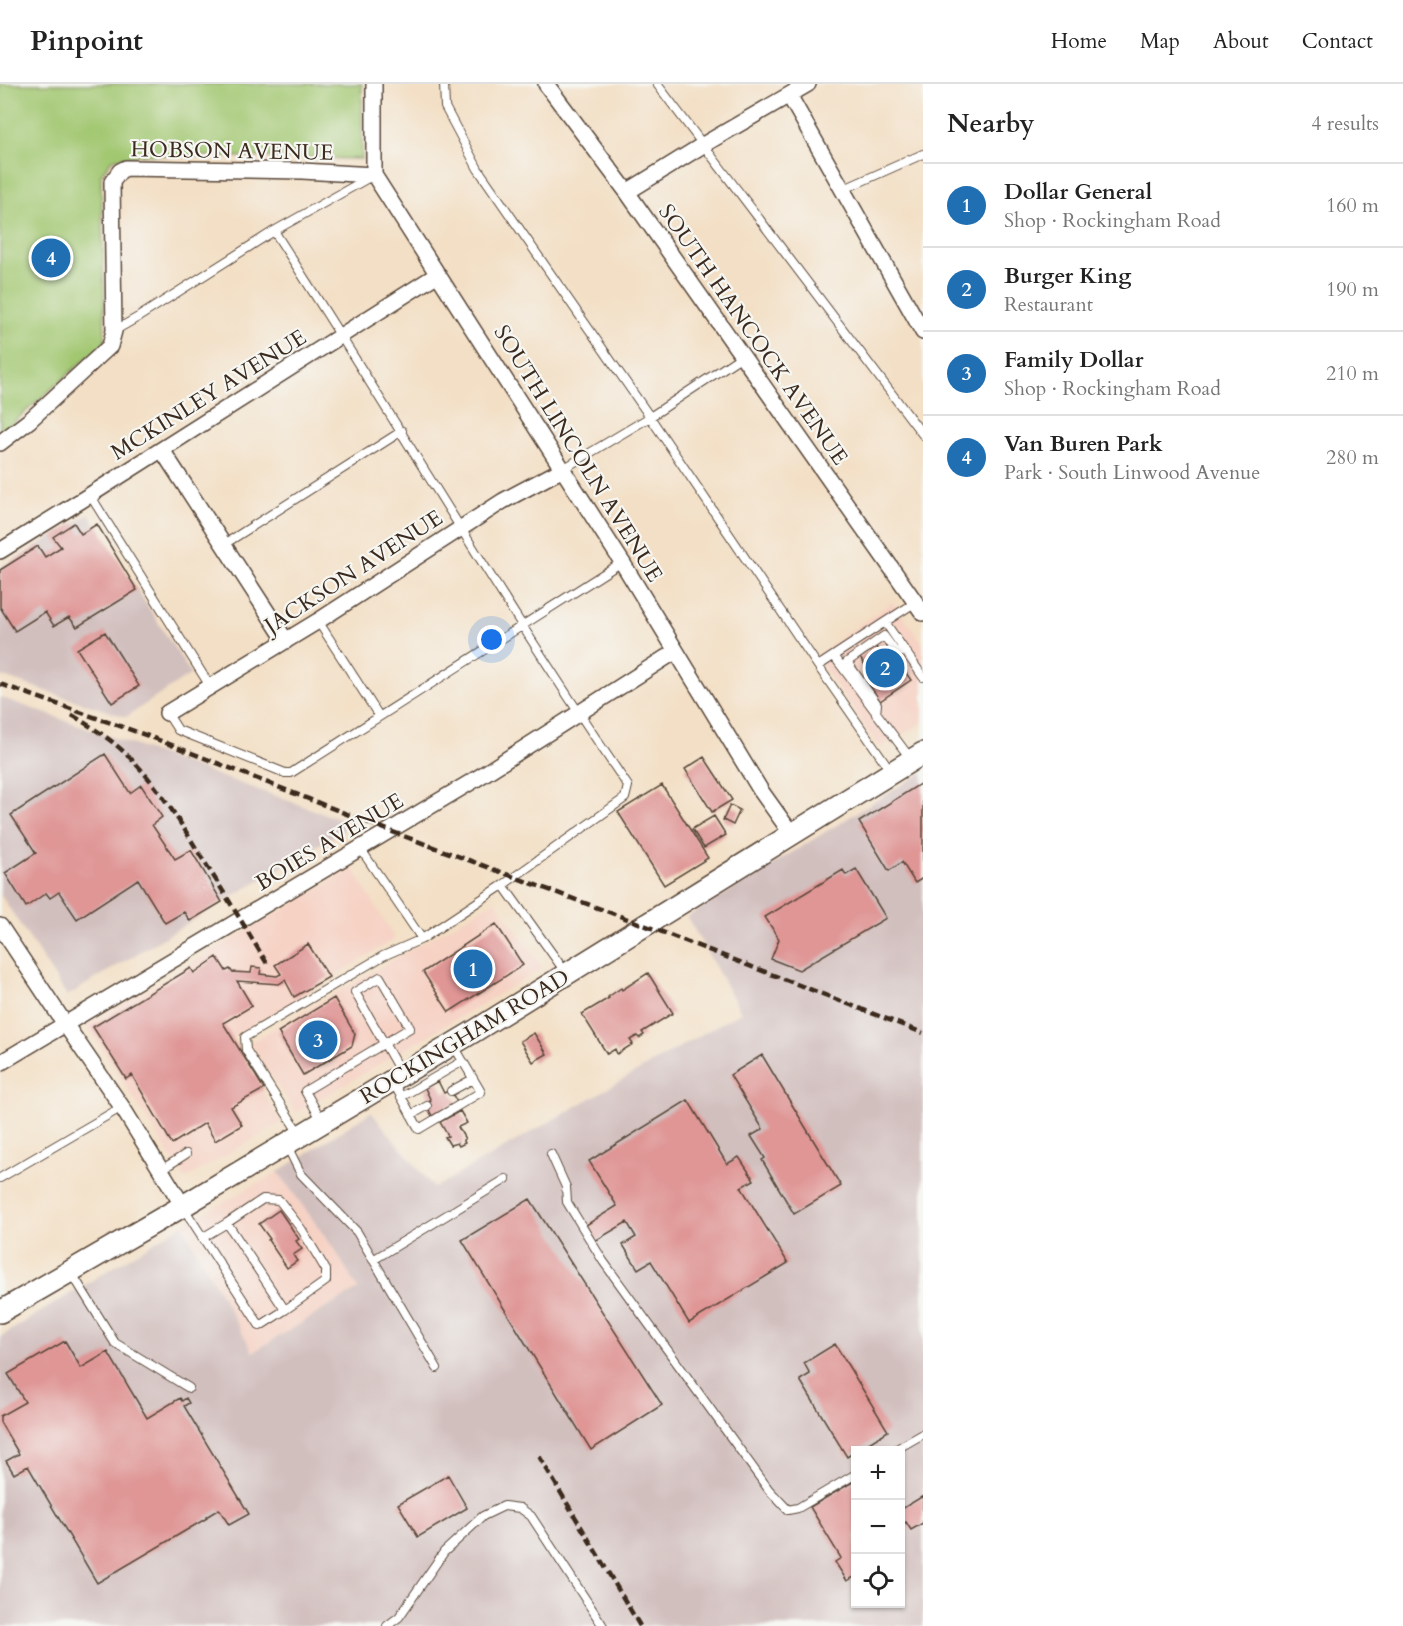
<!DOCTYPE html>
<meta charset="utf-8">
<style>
:root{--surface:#fff;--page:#f6f6f6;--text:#222;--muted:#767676;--line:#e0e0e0;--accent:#1f6fb2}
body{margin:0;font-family:Cardo,serif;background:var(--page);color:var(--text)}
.controls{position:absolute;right:18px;bottom:18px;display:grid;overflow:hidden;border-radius:0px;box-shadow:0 2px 4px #0004}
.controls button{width:54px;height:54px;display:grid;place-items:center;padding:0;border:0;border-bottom:2px solid var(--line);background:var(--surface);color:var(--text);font:30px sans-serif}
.you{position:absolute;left:492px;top:556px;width:21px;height:21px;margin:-15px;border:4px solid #fff;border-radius:50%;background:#1a73e8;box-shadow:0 0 0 9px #1a73e833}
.badge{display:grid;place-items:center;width:39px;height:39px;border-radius:50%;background:var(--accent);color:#fff;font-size:20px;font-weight:700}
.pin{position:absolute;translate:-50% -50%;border:3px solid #fff;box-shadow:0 2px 6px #0006}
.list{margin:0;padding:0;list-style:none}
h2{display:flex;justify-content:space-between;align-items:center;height:78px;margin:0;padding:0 24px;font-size:26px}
h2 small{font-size:20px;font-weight:400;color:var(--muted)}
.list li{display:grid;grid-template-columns:39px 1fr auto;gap:18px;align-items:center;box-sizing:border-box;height:84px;padding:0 24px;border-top:2px solid var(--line)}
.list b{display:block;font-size:22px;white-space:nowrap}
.list p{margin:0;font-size:20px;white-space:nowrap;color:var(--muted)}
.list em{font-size:20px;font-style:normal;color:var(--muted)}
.icon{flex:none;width:33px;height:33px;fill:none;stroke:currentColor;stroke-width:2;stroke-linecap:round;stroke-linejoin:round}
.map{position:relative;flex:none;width:923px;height:1542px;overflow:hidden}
header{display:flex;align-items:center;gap:36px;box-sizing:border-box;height:84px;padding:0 30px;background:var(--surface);border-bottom:2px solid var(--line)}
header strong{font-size:28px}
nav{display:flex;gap:33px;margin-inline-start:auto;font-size:21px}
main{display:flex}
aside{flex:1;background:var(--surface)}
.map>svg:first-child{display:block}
</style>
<header>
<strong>Pinpoint</strong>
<nav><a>Home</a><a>Map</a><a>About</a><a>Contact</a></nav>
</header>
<main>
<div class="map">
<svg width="923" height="1542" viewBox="0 0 923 1542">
<rect width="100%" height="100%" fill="#f6f6f2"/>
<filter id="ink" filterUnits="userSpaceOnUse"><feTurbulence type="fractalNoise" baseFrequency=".0167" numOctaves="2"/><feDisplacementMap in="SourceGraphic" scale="12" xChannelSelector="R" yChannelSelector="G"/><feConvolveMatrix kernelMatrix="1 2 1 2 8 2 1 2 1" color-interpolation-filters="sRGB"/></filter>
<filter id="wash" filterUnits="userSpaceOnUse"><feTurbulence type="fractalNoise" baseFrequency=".008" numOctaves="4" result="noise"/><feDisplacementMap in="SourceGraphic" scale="24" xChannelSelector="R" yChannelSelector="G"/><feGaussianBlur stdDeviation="1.35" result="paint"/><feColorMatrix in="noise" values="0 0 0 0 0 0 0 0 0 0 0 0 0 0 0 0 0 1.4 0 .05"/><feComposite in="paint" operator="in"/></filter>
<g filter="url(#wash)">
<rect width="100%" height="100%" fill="#f3dfc5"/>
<path fill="#f6d2c4" d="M892,518l31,42v78l-44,26 -63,-92z
M353,784l42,71 -162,99 48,85 -96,56 -98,-154z
M495,817l48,67 -247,145 -47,-70z
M278,1088l57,78 24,38 -106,64 -71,-127z"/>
<path fill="#d1bfbe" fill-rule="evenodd" d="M89,430l102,160 -65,43 -126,-41v-108z
M0,613l353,127 -286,172 -67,-102z
M923,688v854h-923v-289l182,-112 71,127 105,-63 -23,-39 -57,-78 93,-60 63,76 307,-176 -54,-95zM856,1366h44v154h-44z"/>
<path fill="#a2c771" stroke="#6e7848" stroke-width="1.5" d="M0,0h362v75l-220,-4 -29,4 -12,15 4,168 -105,92z"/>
<g id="blocks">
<path fill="#df9695" d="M74,439l7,11 16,-10 40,66 -60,37 -8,-10 -15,9 -9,-14 -30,19 -15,-24v-37l38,-24 7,11 16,-10 -8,-10z
M105,548l34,54 -27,17 -35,-54z
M876,563l9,13 8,-5 18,25 -31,21 -14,-21 7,-4 -13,-18z
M105,670l25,39 11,-8 21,32 -10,8 23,34 16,-9 31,52 -32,19 -6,-9 -19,11 -27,-44 -61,40 -18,-27 -9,6 -4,-5 -20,14 -21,-34 31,-20 -25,-38z
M704,673l28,43 -20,12 -27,-43z
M923,698v96l-8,5 -13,-21 -13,9 -30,-49z
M662,701l46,73 -44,27 -46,-73z
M730,721l10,5 -7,15 -10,-5z
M714,732l12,19 -22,13 -12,-19z
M856,785l30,49 -87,52 -28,-11 8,-20 -14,-22 78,-47 3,5z
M496,840l27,41 -74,47 -26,-40z
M308,860l21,33 -35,20 -9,-17 -6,4 -42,-3 15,25 -29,17 41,66 -33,18 11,18 -27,16 -10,-18 -33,21 -40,-69 -6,4 -33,-52 98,-59 3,5 23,-16 9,14 4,-2 2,3 19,1 1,-6 9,1 -1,6 17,2 4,-2 -6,-9z
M648,889l25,40 -31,19 2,3 -5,3 -2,-2 -7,4 3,4 -16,10 -2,-5 -8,5 -25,-40 27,-16 -1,-1 13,-9 1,2z
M334,914l21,36 -3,12 -49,29 -25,-43z
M534,949l13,21 -14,8 -13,-21z
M762,971l79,131 -47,28 -32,-54 3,-2 -14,-22 12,-7 -33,-54z
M438,997l6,12 6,-3 7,12 -25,14 -6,-12 5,-3 -6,-13z
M688,1016l39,64 12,-7 15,23 -13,7 47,76 -99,60 -38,-62 -13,8 -15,-24 13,-8 -9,-15 -32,19 -9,-16 31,-19 -28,-45z
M460,1027l7,12 -9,4 7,12 -2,1 2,3 -6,3 -2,-3 -7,2 -5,-8 3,-1 -8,-14z
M530,1115l132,206 -71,45 -129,-210z
M279,1126l20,29 -3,2 6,8 -9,6 4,6 -10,7 -19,-28 2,-1 -11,-15z
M65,1257l16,27 27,-16 39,66 33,-20 2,3 4,-3 3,5 -5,3 65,108 -20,11 -10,-16 -13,8 1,1 -110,65 -69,-117 -14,8 -8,-13 13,-7 -19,-32v-6l25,-14 -17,-28z
M835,1260l53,87 -41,26 -47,-77 10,-6 -6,-11z
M448,1391l19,33 -49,29 -20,-33z
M856,1396v96l-9,5 -12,-19 6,-4 -31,-51z
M923,1412v27l-12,7 -5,-8 -6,3v-15z"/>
</g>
</g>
<g filter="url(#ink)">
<use href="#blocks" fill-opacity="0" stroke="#574537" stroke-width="1.5"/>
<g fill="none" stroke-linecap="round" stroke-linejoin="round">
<g stroke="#574537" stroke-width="10">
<path id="lane" d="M444,0l1,23 33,62 172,248 168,249 73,105
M657,0l266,351
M842,106l81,-36
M274,147c119,184 230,374 354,555l-3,12 -122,87 -81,54 -39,17 -138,81 1,13 54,85
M114,247l26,-15 134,-85 96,-54
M563,385l87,-52 92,-61
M90,411l120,191
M223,461l179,-114
M318,537l61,95
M885,538l31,-20
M834,572l76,102
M818,582l67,-44 38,55
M167,629l11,17 107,43h6l331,-211
M876,630l1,-10 -30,-42 37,-26 11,15 12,2
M360,764l62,91
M503,801l63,88
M393,998l26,47 62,-37 -27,-46
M451,1007l22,-12
M401,1013l62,-36
M411,1031l16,-9
M322,1037l-17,-30 105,-63 -30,-51 -25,15 46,81
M286,1060l15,30 56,58 80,136
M551,1070l15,33 1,15 36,59 166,229 19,20 10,-2 58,-34
M161,1086l25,-16
M0,1094l122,-71
M183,1123l77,119 25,-16 -58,-87 -25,15
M227,1139l36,-24 16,1 23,30 24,40v11l-41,29
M373,1176l133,-81
M71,1188l44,71 74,45
M895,1366l28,-16
M387,1542l12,-9 45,-65 39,-36 21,-10 16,2 11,8 72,110"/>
</g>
<g stroke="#574537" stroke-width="18">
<path id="street" d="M374,0v91l248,387 139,229 30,42
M546,0l81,108 296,421
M789,11l134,237
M627,108l76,-47 105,-61
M0,359l30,-23 80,-74 4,-15 -2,-149 8,-11 6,-3 176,3 72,4
M162,366l124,191
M0,467l90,-56 348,-221
M167,629l151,-92 185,-120 60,-32
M0,842l65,98 57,83 61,99
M0,979l476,-284 200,-128"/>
</g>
<g stroke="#574537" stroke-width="24">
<path id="secondary" d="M0,1228l183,-106 290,-174 450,-279"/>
</g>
<use href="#lane" stroke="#fff" stroke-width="8"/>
<use href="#street" stroke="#fff" stroke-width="15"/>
<use href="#secondary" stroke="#fff" stroke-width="21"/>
<path stroke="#3b2a1e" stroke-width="4.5" stroke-dasharray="9 4.5" stroke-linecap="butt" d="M0,600l151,53 239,94 254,94 279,108
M72,631c18,11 36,22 52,37 32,30 55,68 78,106 23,36 45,72 67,109
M539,1372l101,170"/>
</g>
</g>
<g text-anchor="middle" stroke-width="4.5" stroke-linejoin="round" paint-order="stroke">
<g font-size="22" fill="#3b2a1e" stroke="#f6f6f2">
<text transform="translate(232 66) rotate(1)" y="8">HOBSON AVENUE</text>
<text transform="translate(754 250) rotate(55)" y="8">SOUTH HANCOCK AVENUE</text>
<text transform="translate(208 310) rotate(-32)" y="8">MCKINLEY AVENUE</text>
<text transform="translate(579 369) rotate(58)" y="8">SOUTH LINCOLN AVENUE</text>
<text transform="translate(353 487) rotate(-33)" y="8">JACKSON AVENUE</text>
<text transform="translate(329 757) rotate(-31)" y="8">BOIES AVENUE</text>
<text transform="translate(464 952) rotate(-31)" y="8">ROCKINGHAM ROAD</text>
</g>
</g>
</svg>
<div class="controls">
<button>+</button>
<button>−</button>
<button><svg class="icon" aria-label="locate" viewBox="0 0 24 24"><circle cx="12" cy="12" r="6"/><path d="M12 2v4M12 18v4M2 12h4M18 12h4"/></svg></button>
</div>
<div class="you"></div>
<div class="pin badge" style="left:473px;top:885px">1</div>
<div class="pin badge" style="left:885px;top:584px">2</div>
<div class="pin badge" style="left:318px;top:956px">3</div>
<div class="pin badge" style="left:51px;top:174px">4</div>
</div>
<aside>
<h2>Nearby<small>4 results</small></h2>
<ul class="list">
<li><span class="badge">1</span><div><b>Dollar General</b><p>Shop · Rockingham Road</p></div><em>160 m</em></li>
<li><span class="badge">2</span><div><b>Burger King</b><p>Restaurant</p></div><em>190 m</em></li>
<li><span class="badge">3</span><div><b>Family Dollar</b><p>Shop · Rockingham Road</p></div><em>210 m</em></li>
<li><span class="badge">4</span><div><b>Van Buren Park</b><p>Park · South Linwood Avenue</p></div><em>280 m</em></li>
</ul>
</aside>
</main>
